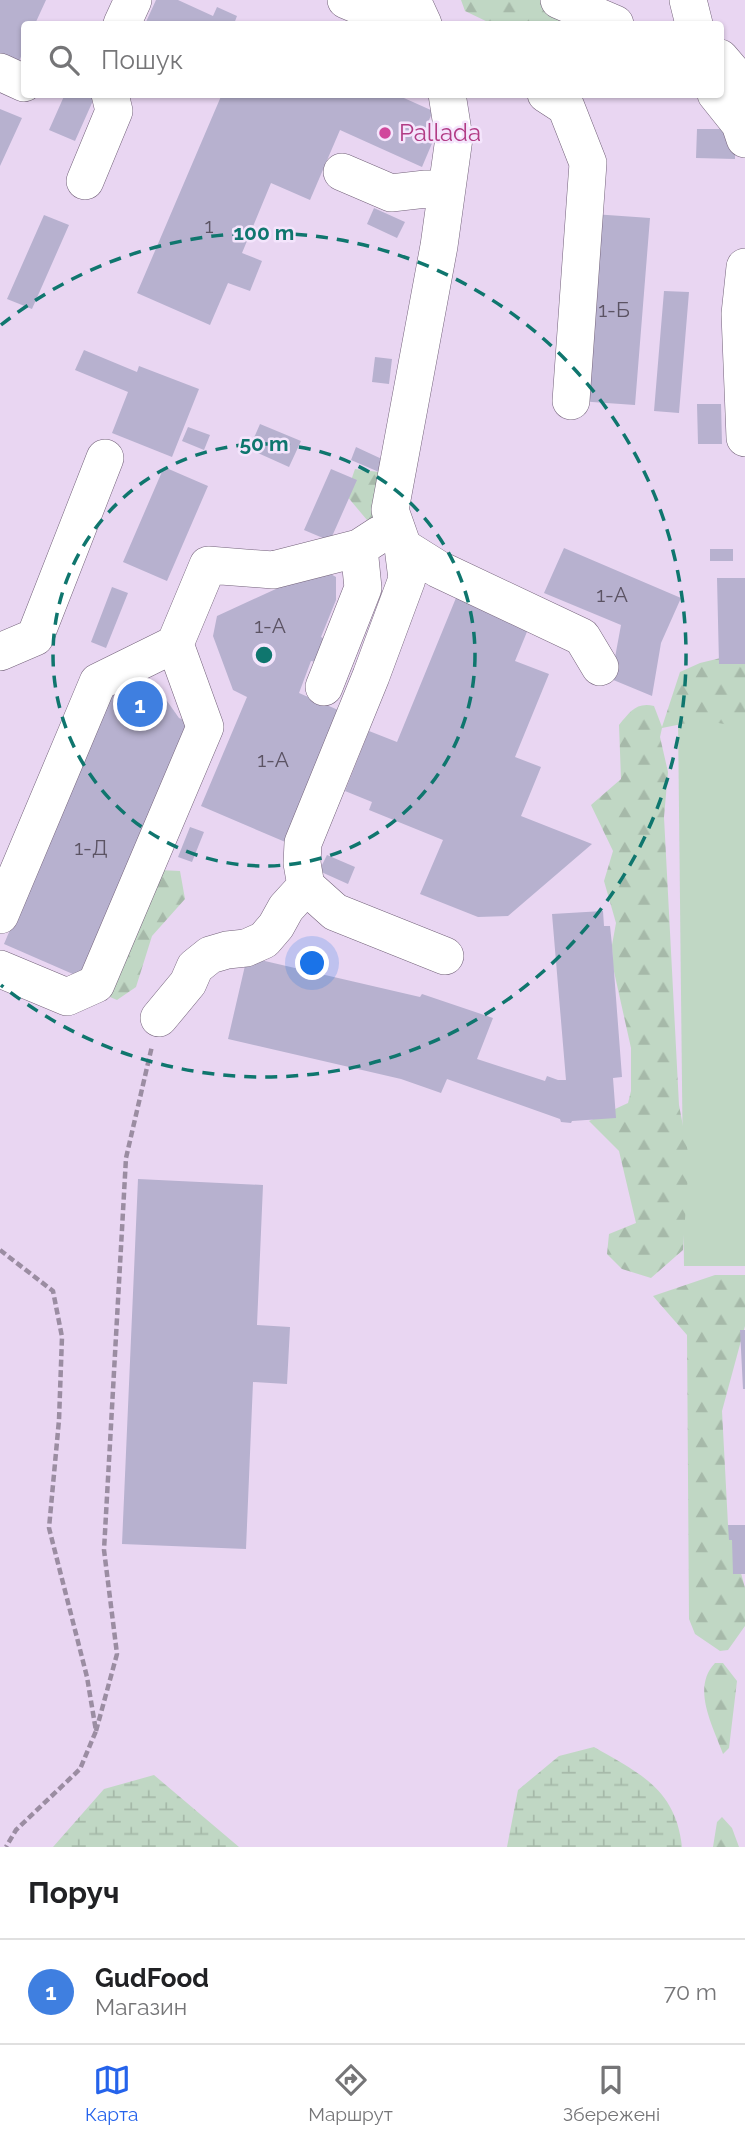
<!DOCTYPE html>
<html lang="uk">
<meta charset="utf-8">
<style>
:root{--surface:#fff;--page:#f2f2f2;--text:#202124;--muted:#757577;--line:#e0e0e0;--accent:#2563eb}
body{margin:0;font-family:Raleway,sans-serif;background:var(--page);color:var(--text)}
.you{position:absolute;left:313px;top:964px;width:24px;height:24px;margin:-18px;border:5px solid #fff;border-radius:50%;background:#1a73e8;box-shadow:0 0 0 10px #1a73e833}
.badge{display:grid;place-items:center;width:46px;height:46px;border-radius:50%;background:var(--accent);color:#fff;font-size:23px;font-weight:700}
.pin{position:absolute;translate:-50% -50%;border:4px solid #fff;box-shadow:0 2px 7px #0006}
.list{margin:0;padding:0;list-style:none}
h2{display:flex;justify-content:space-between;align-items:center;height:91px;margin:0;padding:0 28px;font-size:30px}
h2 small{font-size:23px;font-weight:400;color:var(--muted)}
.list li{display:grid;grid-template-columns:46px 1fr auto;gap:21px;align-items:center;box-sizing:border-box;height:105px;padding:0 28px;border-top:2px solid var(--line)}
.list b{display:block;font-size:26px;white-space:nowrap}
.list p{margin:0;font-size:23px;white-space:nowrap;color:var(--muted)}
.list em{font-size:23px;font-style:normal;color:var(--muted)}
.icon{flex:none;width:38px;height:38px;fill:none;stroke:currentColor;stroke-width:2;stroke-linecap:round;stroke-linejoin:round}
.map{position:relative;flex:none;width:745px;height:1847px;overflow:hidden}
.search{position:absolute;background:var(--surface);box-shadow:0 2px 5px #0004;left:21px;right:21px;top:21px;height:77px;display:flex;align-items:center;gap:18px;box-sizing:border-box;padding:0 24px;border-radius:7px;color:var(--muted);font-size:26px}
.sheet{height:196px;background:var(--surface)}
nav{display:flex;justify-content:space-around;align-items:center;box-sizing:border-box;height:98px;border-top:2px solid var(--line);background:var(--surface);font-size:19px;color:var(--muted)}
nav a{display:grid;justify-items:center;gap:4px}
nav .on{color:var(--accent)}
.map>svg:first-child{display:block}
</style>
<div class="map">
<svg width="745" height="1847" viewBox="0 0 745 1847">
<defs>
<pattern id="forest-firs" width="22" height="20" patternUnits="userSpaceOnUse" patternTransform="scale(1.75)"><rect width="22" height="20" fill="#c0d7c4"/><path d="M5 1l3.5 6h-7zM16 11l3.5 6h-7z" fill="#a6b9a9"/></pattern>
<pattern id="wetland-marsh" width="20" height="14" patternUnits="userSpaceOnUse" patternTransform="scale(1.75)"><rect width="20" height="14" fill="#c0d7c4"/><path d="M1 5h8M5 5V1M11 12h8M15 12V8" fill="none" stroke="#a6b9a9"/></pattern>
</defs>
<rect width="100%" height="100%" fill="#e9d6f2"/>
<path fill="#c0d7c4" d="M678,718h67v548h-61z"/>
<path fill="url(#forest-firs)" d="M461,0h114l43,24h-126l-27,-13z
M355,469l24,3 6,8 -13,46 -26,-31z
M733,655l12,2v66l-10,3 -33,-6 -40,8 -2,9 8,35 -4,45 15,288 10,53 -6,92 -32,28 -29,-9 -15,-15 2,-20 27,-11 -17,-72 -30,-30 39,-18 3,-12v-43l-18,-81 -1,-22 4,-22 -12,-42 9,-30 -22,-46 30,-26 -2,-54c11,-13 17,-23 35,-19l8,21 18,-55 20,-9z
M159,870l21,1 5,28 -33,37 -16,51 -19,13 -7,-3 4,-33z
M715,1275h30v51l-23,85 6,114 17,63v38l-17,24 -8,1 -25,-17 -6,-15 -2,-284 -34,-39z
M715,1663h8l14,18 -8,67 -6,6c-10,-28 -32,-66 -8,-91z
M722,1817l10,11 7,19h-26l4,-25z"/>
<path fill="url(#wetland-marsh)" d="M594,1747c45,26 82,42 88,100h-175l11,-57 41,-34z
M154,1775l85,72h-186l51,-58z"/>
<path fill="#b7b1cf" d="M0,0h46l-11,24h-11v25l-6,15 -18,-8z
M156,0h22l35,16 4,-9 20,9 -3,8h-89z
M65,94h31l-21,47 -26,-11z
M222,94h173l38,17 -11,25 11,5 -11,26 -82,-37 -30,70 -39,-17 -29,70 20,8 -12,30 -22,-8 -18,42 -73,-32z
M0,109l22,9 -22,48z
M697,129h38v30l-39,-1z
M374,208l31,14 -8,16 -30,-14z
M593,214l57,4 -15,187 -57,-4z
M44,215l25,10 -37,84 -25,-10z
M664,291l25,1 -10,121 -25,-2z
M84,350l53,22 2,-6 60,23 -27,68 -60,-24 16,-41 -53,-22z
M375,357l17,2 -3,25 -17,-2z
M697,404h24l1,40h-24z
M260,424l41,17 -12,26 -40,-18z
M188,427l22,8 -6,15 -22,-9z
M356,447l28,13 -5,12 -28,-12z
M164,467l44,19 -41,95 -44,-19z
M331,469l26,11 -27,61 -26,-11z
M564,548l117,50 -20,45 -9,53 -41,-17 10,-54 -77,-32z
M710,549h23v12h-23z
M315,571l12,1 9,5v23l-15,37 6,3 -10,22 -6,-1 -12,32 46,20 -55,131 -89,-38 46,-109 -14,-7 -20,-54 4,-20z
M717,578h28v86h-26z
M112,587l16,6 -22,55 -15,-6z
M458,593l73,29 -16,39 34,13 -34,83 26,10 -20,49 71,28 -84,72 -30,1 -58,-23 23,-54 -74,-30 3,-8 -27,-11 24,-60 28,11z
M112,690l12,5 18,-3 13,3 12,6 12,17 12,5 -109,255 -78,-34z
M190,827l14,5 -12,30 -14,-5z
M327,855l28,12 -7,17 -29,-13z
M603,911l1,15h6l2,19 10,132 -9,1 3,40 -44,3 -1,2 -10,-1 -1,-3 -113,-40 -6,14 -40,-14 -173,-40 19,-82 173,40 2,-3 71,24 -16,41 68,22 2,-5 11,4h8l-14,-166z
M138,1179l125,6 -6,140 33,2 -3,57 -34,-2 -7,167 -124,-5z
M740,1330h5v59h-2z
M728,1525h17v49h-12l-1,-34h-3z"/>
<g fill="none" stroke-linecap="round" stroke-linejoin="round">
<g stroke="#73627a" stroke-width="38">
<path id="minor" d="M346,0l38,16
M412,0l11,24
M559,0l56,24
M688,0l6,24
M122,24l11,-24
M720,58l25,29
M0,72l24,11
M546,94l20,13 22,56 -17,238
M716,94l24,30 5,15
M342,172l49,21 35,-4h21
M85,181l29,-70 -4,-17
M745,267l-5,47 5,124
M403,547l35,22 144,68 18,30
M0,652l35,-15 70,-179
M324,687l39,-99 -4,-40 20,-13
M0,915l98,-233 77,-38 33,-79 65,5 86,-22
M445,956l-110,-44 -29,-26 -4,-23 1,-20 68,-167 36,-97 -4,-32 -13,-37 49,-264 15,-108 -7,-44
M0,969l67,28 29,-13 109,-257 -30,-83
M159,1018l29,-35 7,-16 15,-12 17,-5 19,-2 18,-8 12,-14 10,-18 20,-22"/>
</g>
<path stroke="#9b8da2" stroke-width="4.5" stroke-dasharray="7 3.5" stroke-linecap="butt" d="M0,1250l53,41 9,46 -3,83 -10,108 38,149 9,54 -16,38 -64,61 -10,17
M96,1731l21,-77 -13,-104 22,-392 26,-112"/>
<use href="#minor" stroke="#fff" stroke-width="37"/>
</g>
<g fill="none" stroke="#0f766e" stroke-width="3.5" stroke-dasharray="12 9">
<circle cx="264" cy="655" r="211"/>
<path d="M1 325A422 422 0 1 1 1 985"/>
</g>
<circle fill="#d1479c" stroke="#f4e5fc" stroke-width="2.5" cx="385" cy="133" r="7"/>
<g text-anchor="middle" stroke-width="5" stroke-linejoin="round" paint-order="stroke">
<g font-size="21" fill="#5b5363">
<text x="209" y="233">1</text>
<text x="614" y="317">1-Б</text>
<text x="612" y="602">1-А</text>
<text x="270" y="633">1-А</text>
<text x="273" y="767">1-А</text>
<text x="91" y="855">1-Д</text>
</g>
<g font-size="24" fill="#b23c85" stroke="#f4e5fc" text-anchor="start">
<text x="399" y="141">Pallada</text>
</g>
</g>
<circle cx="264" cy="655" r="10" fill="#0f766e" stroke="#f4e5fc" stroke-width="3.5"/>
<g font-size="21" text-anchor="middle" font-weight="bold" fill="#0f766e" stroke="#f4e5fc" stroke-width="5" stroke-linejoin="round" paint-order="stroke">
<text x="264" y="240">100 m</text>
<text x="264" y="451">50 m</text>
</g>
</svg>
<div class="you"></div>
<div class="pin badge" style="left:140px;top:704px;background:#3f7fe0">1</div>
<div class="search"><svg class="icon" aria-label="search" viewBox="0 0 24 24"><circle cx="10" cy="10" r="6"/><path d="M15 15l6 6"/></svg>Пошук</div>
</div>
<section class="sheet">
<h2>Поруч<small></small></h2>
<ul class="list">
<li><span class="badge" style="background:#3f7fe0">1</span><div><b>GudFood</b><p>Магазин</p></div><em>70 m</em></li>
</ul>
</section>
<nav>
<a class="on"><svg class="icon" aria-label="map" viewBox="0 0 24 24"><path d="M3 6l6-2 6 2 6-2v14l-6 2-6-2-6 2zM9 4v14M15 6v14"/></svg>Карта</a>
<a><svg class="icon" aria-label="directions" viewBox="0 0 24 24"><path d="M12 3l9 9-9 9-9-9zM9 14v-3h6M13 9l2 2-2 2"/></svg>Маршрут</a>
<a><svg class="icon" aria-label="saved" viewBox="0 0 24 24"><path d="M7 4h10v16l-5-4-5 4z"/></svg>Збережені</a>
</nav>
